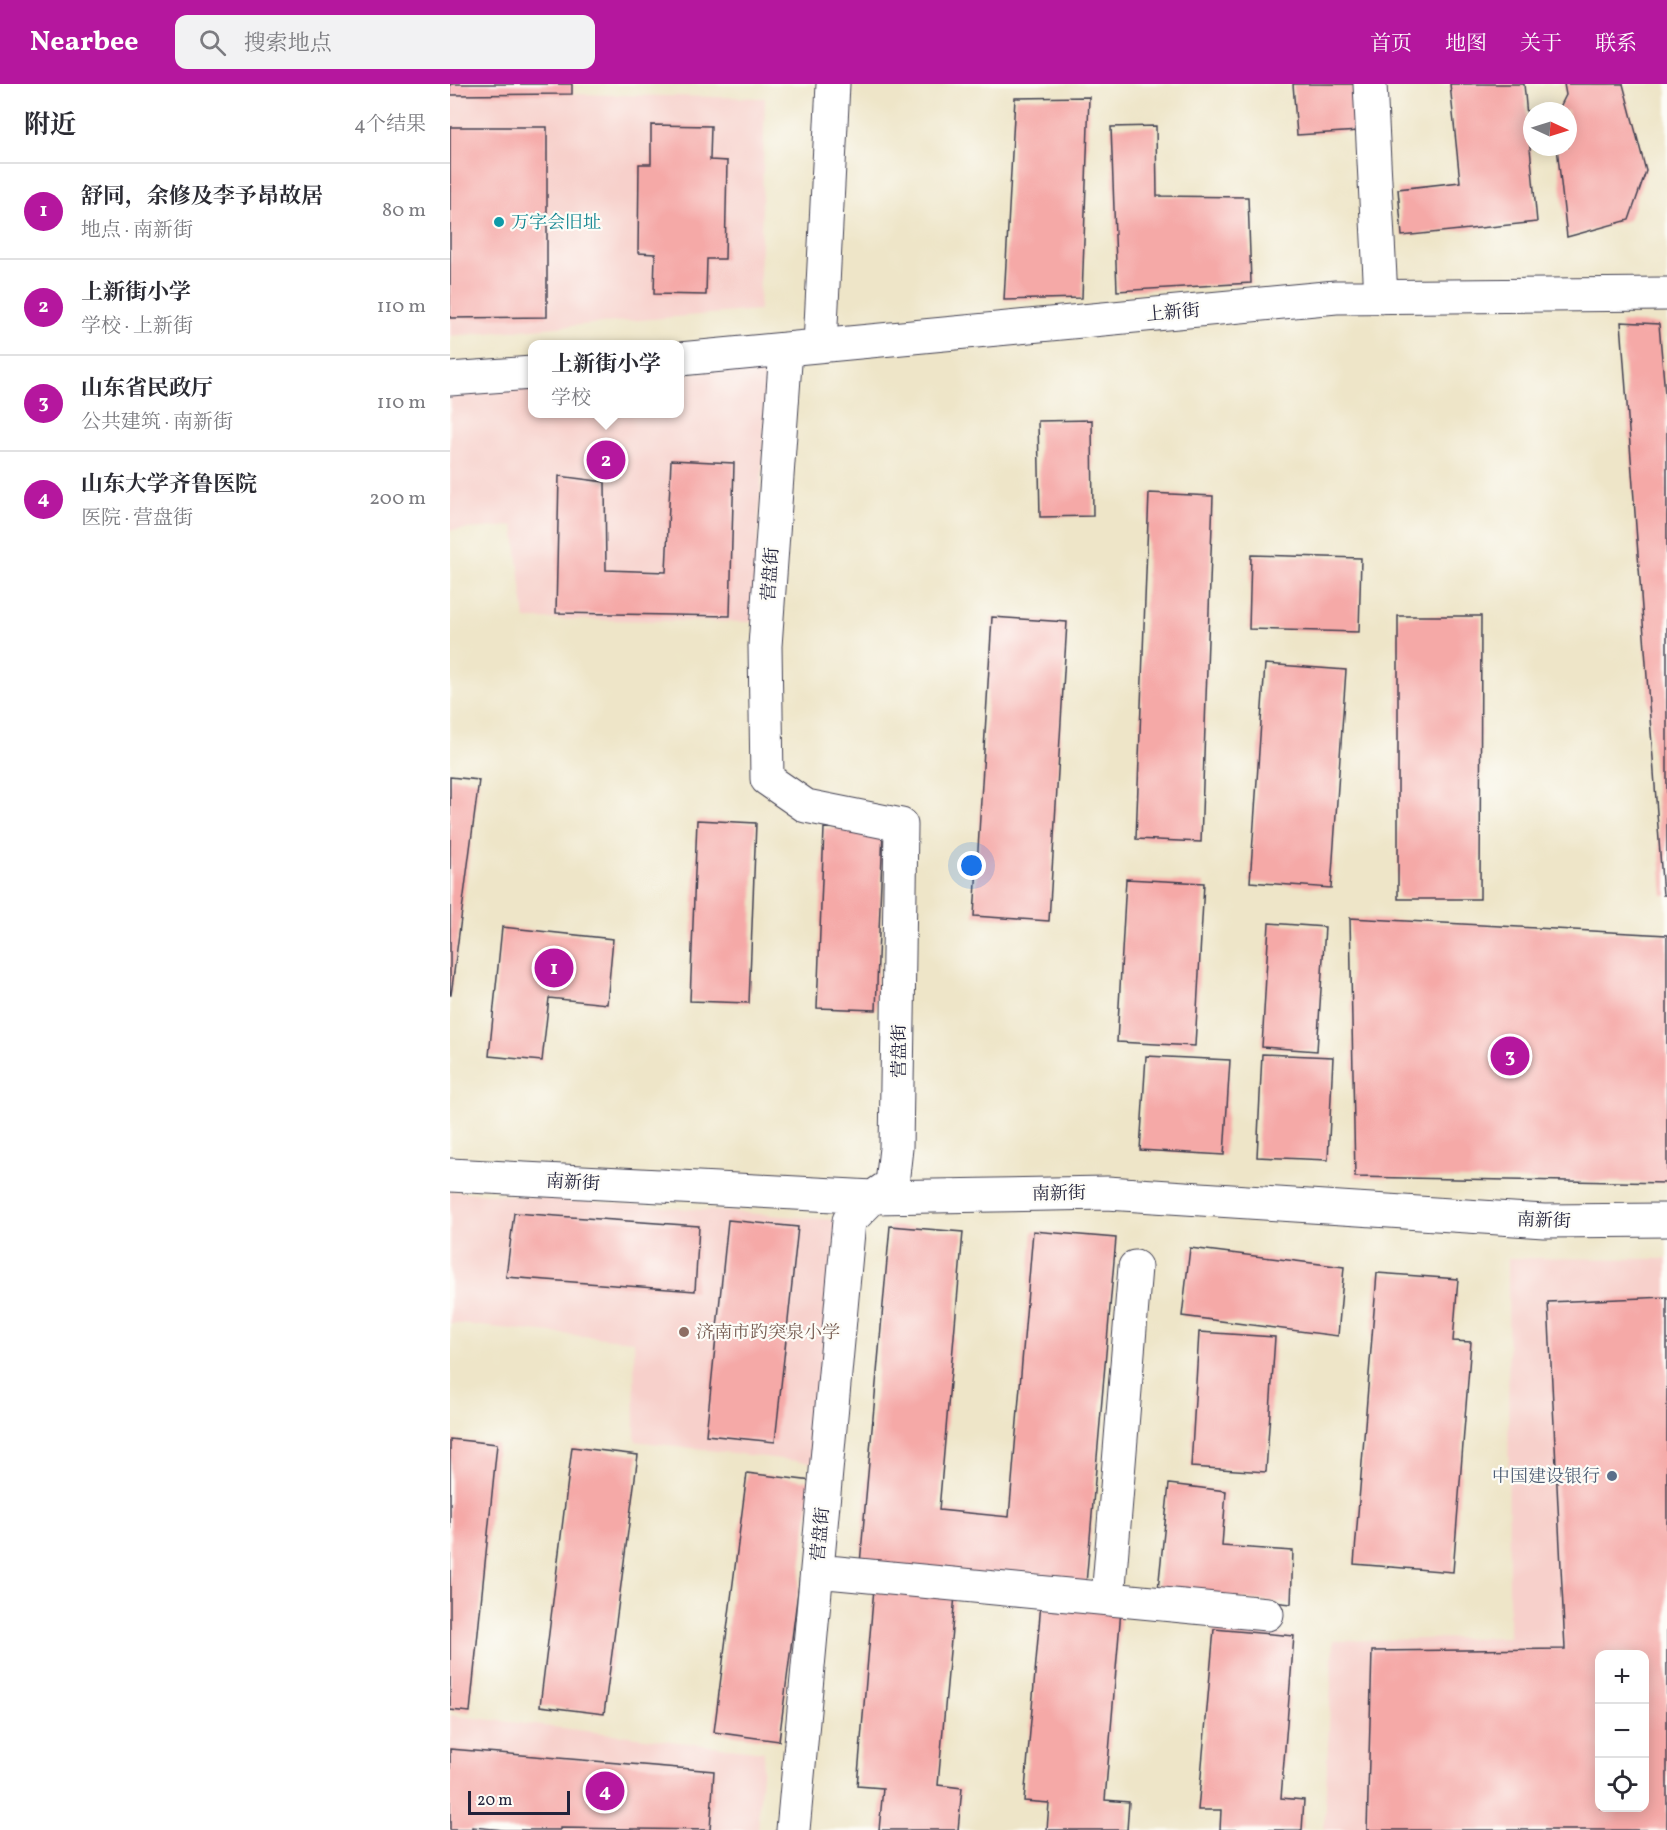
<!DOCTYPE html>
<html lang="zh">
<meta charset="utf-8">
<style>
:root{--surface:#fff;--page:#f2f2f3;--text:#2b2b33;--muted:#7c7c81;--line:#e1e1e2;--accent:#b5179e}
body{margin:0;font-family:Vollkorn,"Noto Serif SC",serif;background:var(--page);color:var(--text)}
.controls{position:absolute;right:18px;bottom:18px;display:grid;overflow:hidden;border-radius:12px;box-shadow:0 3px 15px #0003}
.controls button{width:54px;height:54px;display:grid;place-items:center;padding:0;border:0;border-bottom:2px solid var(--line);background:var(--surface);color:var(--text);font:30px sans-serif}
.compass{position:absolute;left:1073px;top:18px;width:54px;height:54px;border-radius:50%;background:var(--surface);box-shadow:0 3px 15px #0003;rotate:94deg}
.scale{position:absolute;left:18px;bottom:15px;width:102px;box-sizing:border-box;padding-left:6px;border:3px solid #22223b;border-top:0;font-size:16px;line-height:21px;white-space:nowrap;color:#22223b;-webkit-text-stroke:4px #fdfcf7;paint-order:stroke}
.you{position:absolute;left:522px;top:782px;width:21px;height:21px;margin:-15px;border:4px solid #fff;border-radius:50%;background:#1a73e8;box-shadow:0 0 0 9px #1a73e833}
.badge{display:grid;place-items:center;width:39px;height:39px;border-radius:50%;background:var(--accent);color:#fff;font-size:20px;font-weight:700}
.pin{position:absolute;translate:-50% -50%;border:3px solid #fff;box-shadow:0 2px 6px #0006}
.popup{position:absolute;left:78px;top:256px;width:156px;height:78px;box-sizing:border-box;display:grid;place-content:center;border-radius:12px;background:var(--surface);filter:drop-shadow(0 2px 4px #0005);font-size:20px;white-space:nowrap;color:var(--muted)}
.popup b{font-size:22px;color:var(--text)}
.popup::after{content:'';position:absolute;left:50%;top:100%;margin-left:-12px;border:12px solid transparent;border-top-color:var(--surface)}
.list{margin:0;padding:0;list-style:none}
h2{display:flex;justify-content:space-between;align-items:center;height:78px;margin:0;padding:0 24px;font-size:26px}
h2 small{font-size:20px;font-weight:400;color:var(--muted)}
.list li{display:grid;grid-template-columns:39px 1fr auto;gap:18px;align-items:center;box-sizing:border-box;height:96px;padding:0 24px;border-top:2px solid var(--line)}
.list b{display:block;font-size:22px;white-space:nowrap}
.list p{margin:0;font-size:20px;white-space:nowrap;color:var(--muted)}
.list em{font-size:20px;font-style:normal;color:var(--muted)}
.icon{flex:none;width:33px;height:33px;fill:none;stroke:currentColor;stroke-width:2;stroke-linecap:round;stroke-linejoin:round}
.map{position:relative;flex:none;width:1217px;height:1746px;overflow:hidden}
header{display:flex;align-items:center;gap:36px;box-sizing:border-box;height:84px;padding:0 30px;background:var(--accent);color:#fff}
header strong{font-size:28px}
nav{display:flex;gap:33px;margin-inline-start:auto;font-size:21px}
.search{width:420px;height:54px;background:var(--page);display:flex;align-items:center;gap:15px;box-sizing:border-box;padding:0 21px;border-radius:12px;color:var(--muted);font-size:22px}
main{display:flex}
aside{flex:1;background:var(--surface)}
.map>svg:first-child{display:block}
</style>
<header>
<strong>Nearbee</strong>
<div class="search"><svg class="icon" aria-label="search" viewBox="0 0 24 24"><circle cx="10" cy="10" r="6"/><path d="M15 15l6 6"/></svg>搜索地点</div>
<nav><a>首页</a><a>地图</a><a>关于</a><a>联系</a></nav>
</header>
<main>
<aside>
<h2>附近<small>4个结果</small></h2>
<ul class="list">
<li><span class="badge">1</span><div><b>舒同，余修及李予昂故居</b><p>地点 · 南新街</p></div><em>80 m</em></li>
<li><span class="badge">2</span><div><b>上新街小学</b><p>学校 · 上新街</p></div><em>110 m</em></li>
<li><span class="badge">3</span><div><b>山东省民政厅</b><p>公共建筑 · 南新街</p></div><em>110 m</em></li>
<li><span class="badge">4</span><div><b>山东大学齐鲁医院</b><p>医院 · 营盘街</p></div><em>200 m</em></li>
</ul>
</aside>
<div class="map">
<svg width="1217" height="1746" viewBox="0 0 1217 1746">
<rect width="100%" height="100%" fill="#fdfcf7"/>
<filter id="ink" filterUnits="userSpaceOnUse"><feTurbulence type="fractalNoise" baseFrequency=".0167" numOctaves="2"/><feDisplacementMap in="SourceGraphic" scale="12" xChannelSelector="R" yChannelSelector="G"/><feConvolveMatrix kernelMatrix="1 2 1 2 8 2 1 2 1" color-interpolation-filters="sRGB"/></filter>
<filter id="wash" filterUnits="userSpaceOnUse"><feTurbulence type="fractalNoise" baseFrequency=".008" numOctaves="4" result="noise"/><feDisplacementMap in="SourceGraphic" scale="24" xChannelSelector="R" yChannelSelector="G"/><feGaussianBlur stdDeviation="1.35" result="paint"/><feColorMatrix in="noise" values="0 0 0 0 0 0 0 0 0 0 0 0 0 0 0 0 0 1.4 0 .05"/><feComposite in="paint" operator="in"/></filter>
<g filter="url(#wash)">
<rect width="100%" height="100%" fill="#eee5c8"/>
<path fill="#f7d0cb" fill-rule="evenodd" d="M0,0h123v10l192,4 -6,212 -309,26z
M318,282l-15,256 -228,-3 -11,-93 -64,4v-136l82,-8v28h148v-40z
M0,1107l387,29 -24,243 -178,-22 -1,-100 -184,-18z
M1058,1174l159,1v571h-343l9,-189 176,-4zM1150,1570h44v154h-44z
M0,1631l314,37 -7,78h-307z"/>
<g id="blocks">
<path fill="#f5a9a7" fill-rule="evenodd" d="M0,0h122v10l-122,1z
M843,0h63l3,47 -62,4z
M1000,0h74l13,138 -135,14 -4,-47 62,-7z
M1114,0h59l23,87 -17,49 -62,17 -10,-90h11v-36h-10l8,-16z
M639,13l-7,201 -78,2 11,-202z
M201,41l60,1 -1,34 17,1 -2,98h-18l-1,36 -52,-1 1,-40 -17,-1 1,-89h12z
M706,42l1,70 91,1 3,86 -134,8 -6,-164z
M0,43h97v190l-97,1z
M1171,238l38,2 8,93v478h-4z
M642,336l1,96 -53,1 -2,-96z
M221,376l63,3 -4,153 -174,-3 3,-137 46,6 1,88 60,2z
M699,409l64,3 -12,346 -65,-3z
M801,471l110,3 -2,74 -110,-3z
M948,532h83l-1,283h-82z
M542,533l75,5 -18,299 -75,-5z
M815,580l81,6 -15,218 -81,-6z
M0,693l29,3 -28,215h-1z
M247,736l59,3 -7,180 -59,-2z
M374,744l59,2 -7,180 -59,-2z
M676,795l78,4 -9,163 -78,-4z
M900,834l317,17v248l-312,-6z
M819,839l56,4 -8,124 -55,-4z
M52,843l111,12 -6,65 -58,-6 -7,63 -53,-5z
M812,970l71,3 -5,103 -71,-3z
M696,972l84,4 -6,95 -84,-5z
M64,1129l185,13 -4,65 -189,-14z
M278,1136l70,7 -23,215 -69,-7z
M440,1142l73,6 -24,278 70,7 24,-286 83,7 -30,346 -226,-20z
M740,1164l154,19 -6,69 -156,-20z
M927,1189l81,6 -5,62 18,1 -18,230 -99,-8z
M1217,1213v533h-300l5,-179 193,-2 -17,-347zM1150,1570h44v154h-44z
M749,1248l76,5 -9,135 -75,-5z
M0,1355l47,5 -27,268 -20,-2z
M122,1363l66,8 -34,259 -64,-8z
M297,1389l65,8 -33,260 -65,-9z
M719,1400l57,7 -4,55 71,5 -2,53 -133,-14z
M424,1504l81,7 -17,190 24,3 -4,42h-79l4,-42 -26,-2z
M591,1519l80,7 -16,190 24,2 -2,28h-80l2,-27 -25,-2z
M764,1545l80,7 -13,162 23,2 -2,30h-82l1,-20h-23z
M0,1665l264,22 -4,59 -150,-2v2h-56l-32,-3v3h-22z"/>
</g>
</g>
<g filter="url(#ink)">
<use href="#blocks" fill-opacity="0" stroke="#413f50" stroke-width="1.5"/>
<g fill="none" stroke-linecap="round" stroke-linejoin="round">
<g stroke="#413f50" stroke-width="35">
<path id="minor" d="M920,0l11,213
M370,261l13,-261
M336,265l-21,297 2,133 39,27 95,19 -5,323 -4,36 -19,13 -24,24 -56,609
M230,275l656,-62 331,-3
M0,295l82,-6
M0,1091l423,22 234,-4 437,28 123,-1
M367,1487l450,43
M658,1514l27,-331"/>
</g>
<use href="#minor" stroke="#fff" stroke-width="33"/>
</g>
</g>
<circle fill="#0f9aa8" stroke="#fdfcf7" stroke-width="2" cx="49" cy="138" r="6"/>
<circle fill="#8d6e63" stroke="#fdfcf7" stroke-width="2" cx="234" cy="1248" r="6"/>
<circle fill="#5c6f8a" stroke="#fdfcf7" stroke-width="2" cx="1162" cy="1392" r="6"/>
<g text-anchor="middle" stroke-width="4.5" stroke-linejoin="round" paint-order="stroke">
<g font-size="18" fill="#0d838f" stroke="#fdfcf7" text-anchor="start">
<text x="61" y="144">万字会旧址</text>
</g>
<g font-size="18" fill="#22223b" stroke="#fdfcf7">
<text transform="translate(723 228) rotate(-5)" y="6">上新街</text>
<text transform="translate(320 490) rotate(-86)" y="6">营盘街</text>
<text transform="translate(449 967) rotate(-90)" y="6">营盘街</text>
<text transform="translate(123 1098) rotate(3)" y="6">南新街</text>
<text transform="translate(609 1109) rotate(-1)" y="6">南新街</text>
<text transform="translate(1094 1136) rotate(2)" y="6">南新街</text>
<text transform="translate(370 1450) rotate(-85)" y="6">营盘街</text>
</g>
<g font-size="18" fill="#785e54" stroke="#fdfcf7" text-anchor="start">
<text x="246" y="1254">济南市趵突泉小学</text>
</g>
<g font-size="18" fill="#4e5e75" stroke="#fdfcf7" text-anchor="end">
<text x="1150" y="1398">中国建设银行</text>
</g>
</g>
</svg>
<div class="controls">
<button>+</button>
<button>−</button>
<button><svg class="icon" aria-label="locate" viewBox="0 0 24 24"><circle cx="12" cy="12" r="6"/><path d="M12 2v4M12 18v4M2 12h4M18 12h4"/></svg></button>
</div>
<svg class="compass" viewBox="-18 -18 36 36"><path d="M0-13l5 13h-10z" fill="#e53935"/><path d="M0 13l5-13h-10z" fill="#7c7c81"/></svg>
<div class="scale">20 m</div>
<div class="you"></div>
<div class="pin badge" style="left:104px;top:884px">1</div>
<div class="pin badge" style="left:156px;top:376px">2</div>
<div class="popup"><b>上新街小学</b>学校</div>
<div class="pin badge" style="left:1060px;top:972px">3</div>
<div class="pin badge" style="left:155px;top:1707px">4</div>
</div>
</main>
